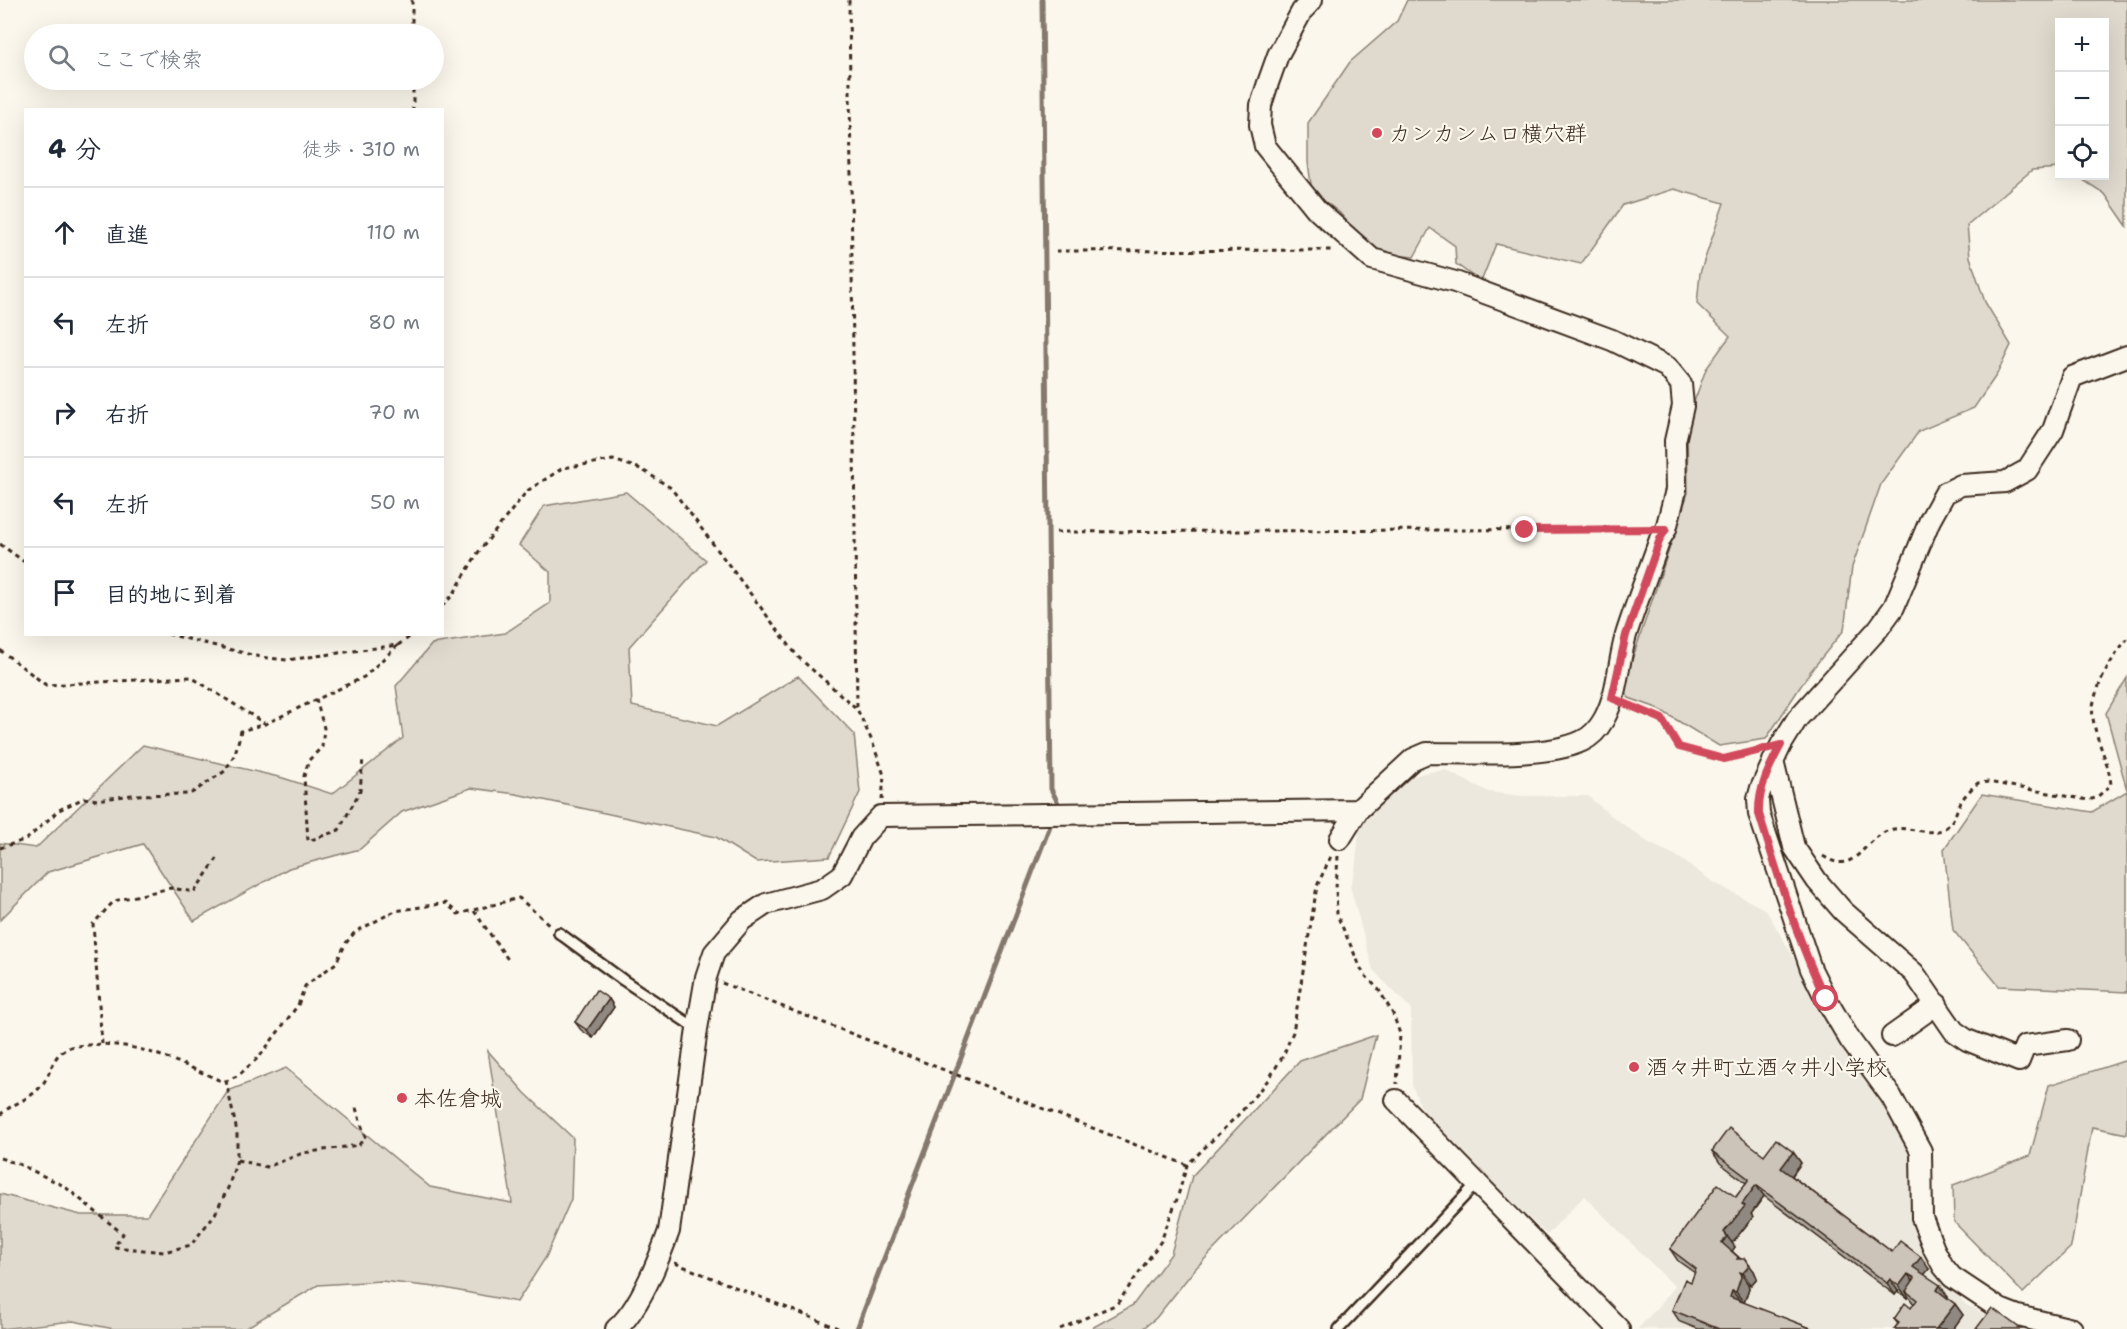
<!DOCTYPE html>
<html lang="ja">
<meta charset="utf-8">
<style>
:root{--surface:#fff;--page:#f2f2f3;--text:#1f2937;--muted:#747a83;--line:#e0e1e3}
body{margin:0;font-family:"Shantell Sans","Klee One",sans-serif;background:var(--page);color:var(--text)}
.controls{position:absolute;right:18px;top:18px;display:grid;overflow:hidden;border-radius:0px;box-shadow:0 6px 24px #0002}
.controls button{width:54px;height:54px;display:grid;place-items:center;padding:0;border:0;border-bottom:2px solid var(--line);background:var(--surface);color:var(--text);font:30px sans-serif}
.stop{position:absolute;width:18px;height:18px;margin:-14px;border:4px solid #d1495b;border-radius:50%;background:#fff}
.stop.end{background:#d1495b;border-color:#fff;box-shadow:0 2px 6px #0008}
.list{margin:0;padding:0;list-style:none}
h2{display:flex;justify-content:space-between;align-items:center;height:78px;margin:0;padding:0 24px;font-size:26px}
h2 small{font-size:20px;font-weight:400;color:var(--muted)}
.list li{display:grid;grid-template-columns:39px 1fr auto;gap:18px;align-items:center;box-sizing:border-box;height:90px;padding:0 24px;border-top:2px solid var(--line)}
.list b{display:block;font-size:22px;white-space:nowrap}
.list em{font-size:20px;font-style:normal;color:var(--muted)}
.icon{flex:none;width:33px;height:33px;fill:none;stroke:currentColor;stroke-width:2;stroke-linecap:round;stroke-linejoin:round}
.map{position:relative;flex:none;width:2127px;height:1329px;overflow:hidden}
.search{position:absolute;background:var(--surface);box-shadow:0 6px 24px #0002;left:24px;top:24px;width:420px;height:66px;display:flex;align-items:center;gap:15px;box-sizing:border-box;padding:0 21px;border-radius:33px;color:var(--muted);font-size:22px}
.panel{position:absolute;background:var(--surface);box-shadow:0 6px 24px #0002;left:24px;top:108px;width:420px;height:528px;border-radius:0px}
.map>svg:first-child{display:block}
</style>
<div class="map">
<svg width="2127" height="1329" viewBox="0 0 2127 1329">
<rect width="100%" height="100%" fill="#fbf7ec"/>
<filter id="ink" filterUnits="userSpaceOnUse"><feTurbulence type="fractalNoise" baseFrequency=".0167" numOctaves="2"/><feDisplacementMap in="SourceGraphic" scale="12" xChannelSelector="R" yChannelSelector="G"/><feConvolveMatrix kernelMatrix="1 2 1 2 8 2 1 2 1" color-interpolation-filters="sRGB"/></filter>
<g filter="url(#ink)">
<path fill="#ede8dd" d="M1445,770l44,22 34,4h65l21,18 40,29 26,12 38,27 53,28 24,41 52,98 28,35 41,73v67l27,44 27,36 19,10 46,15h-392l37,-42 -91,-91 -37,39 -122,-117 -13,-33 -1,-76 -38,-39 -23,-84 5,-15 4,-39 11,-24 31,-28 23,-7z"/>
<path fill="#dfd9ce" stroke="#8d8276" stroke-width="1.5" d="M1407,0h720v226l-22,-32 -28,-18h27v-154h-44l-1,146 -27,2 -65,55 3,32 15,45 26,43 -14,29 -23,34 -55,23 -38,53 -29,83 -8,63 -34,42 -44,67 -47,7 -62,-38 -28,-10 -7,-8 66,-197 -1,-72 19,-52 24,-33 -33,-32 3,-31 24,-70 -50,-14 -51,16 -42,59 -85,-20 -15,38 -25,-18 -1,-18 -25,-18 -16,29 -28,-3 -20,-10 -27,-32 -27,-20 -4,-30v-39l42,-61 47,-41z
M626,492l80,68 -77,87 3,59 85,20 81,-50 56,58 6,58 -31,65 -73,5 -40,-25 -200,-43 -45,-6 -69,24 -42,37 -71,19 -95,53 -51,-77 -95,28 -48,48v-77l36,5 107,-103 140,33 49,16 71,-56 -7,-52 36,-42 73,-11 45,-30v-31l-31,-27 25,-39z
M2127,678v112l-21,-77z
M2127,791v201l-128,-6 -46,-56 -9,-81 38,-55 110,18z
M1376,1035l-16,64 -165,170 -39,49 -14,11h-52l43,-24 38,-51 21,-78 108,-115z
M488,1051l37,42 48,45 -2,61 -25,58 -29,45 -73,-14 -63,-7 -63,4 -74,44h-130l-41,-8 -73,8v-135l81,21h66l81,-124 58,-23 144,119 82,16z
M2127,1060v74l-35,-7 -21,120 -48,46 -69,-71 -1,-37 77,-29 19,-71z"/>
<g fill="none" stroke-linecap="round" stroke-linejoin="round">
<path stroke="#85796d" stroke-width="5" d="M1042,0l9,789 7,14 -2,6
M857,1329l196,-511"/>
<g stroke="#3b2a1e" stroke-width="14">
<path id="lane" d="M559,933l64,47 74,49
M1339,1329l138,-146"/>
</g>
<g stroke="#3b2a1e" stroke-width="24">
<path id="street" d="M1312,0l-10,11 -24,44 -10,28 -7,22 -1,20 5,21 52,64 55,49 83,23 157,58 55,27 14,17 2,22 -8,35 1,49 -10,39 -6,10c-11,32 -24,64 -34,96 -8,27 -8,59 -22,84 -5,9 -13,18 -22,22 -35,17 -114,12 -155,12l-14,6 -55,51 -18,29
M1773,761l21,86 23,34 26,30 71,62 40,58 13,9 52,21 6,-15 43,-6
M1892,1036l45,-32
M1396,1100l223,229
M616,1329c23,-19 43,-70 53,-98l28,-202 9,-52 8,-24 28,-33 24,-16 56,-15 20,-14 19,-37 20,-22 477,-6
M2072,1329l-54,-13 -18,-7 -48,-32 -9,-11 -9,-17 -12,-31 -1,-67 -30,-55 -41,-56 -24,-41 -15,-30 -52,-155 -1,-15 3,-11 20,-43 16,-26 81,-90 16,-22 36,-87 15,-27 16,-8 44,-3 22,-12 26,-40 19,-53 55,-21"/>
</g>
<path stroke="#3b2a1e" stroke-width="3" stroke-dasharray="4.5 4.5" stroke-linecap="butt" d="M412,0v34
M849,0l8,709
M413,80v30
M1056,251l277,-1
M1056,532l590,-3
M0,544l26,19
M442,606l11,-11 24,-41 50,-63 36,-23 50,-8 28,9 30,19 127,169 59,52 15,32 12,34 -2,25
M168,634l92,23 27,3 111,-15 16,-11
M0,650l46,35 145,-8 73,46
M316,699l8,29 -2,19 -13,13 -5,16 4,65 31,-11 21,-39 3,-33
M1628,705l34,14 17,28 44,12 36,-9
M0,848l27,-9 32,-29 25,-12 13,2 35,-5 58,-1 35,-23 10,-17 6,-23 24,-7 99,-47 34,-32
M1338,856l-2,32 1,27 26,58 16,17 14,24 7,20 -3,50
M1823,856c33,22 40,-18 67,-26 17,-6 39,8 55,-2 10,-6 11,-19 17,-28 4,-6 10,-12 16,-17l10,-1 100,18 8,-2 15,-13c-2,-23 -15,-44 -18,-67 -4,-23 20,-62 34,-79
M474,911l35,50
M722,983l465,182
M102,1044l-9,-120 21,-23 57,-13 23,4 25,-36
M0,1115c12,-12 30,-15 41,-29 11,-12 9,-28 25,-37 6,-4 15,-3 22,-4 47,-5 89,17 131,35l7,1 13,-6 21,-19 38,-51 7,-19 31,-23 10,-20 9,-11 40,-21 51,-8 12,11 61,-16 32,28
M0,1158l21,7 43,21 59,48 -9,13 50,5 27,-7 24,-31 13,-26 9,-28v-28l-11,-51
M237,1160l30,7 36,-14 56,-8 6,-9 -10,-31
M675,1263l165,66
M1060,1329l57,-25 44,-63 16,-42 10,-34 54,-53 27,-32 15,-24 10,-24 24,-146 15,-32"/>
<use href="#lane" stroke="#fbf7ec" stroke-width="9"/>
<use href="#street" stroke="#fbf7ec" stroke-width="20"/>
</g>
<path fill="#afa99f" stroke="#3b2a1e" stroke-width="1.5" d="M609,999l5,8 -21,31 -12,-8 -6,-8z
M1712,1151l52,4 29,-3 8,11 -9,13 100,76 37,17 -5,6 24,22 -1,1 8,6 8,11 -10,14h-59l4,-5 -4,-5 17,-11 3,-4 -6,-8 -1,2 -9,-7 -3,4 -131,-99 -13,18 2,3 -21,26 3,4 -3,4 22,20 3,7 -6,7 -3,-1 1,4 -5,15 69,26h-115l-18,-7 -8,-12 19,-28 4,-9 -17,-12 -8,-12 66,-52 10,-14 -26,-20z"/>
<path fill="#8f8982" stroke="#3b2a1e" stroke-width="1.5" d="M609,999l5,8 -21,31 -6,-8z
M1793,1152l8,11 -12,16 -8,-11z
M1756,1185l8,11 -13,18 2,3 -21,26 -8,-11 18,-28z
M1727,1236l8,11 -5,7 -8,-11z
M1921,1257l8,12 -8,10 -8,-12z
M1745,1259l9,12 3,7 -6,7 -8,-12z
M1740,1272l8,12 1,4 -5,15 -8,-11z
M1908,1274l8,11 -10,6 2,5 -1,2 -8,-12z
M1890,1279l8,12 -3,4 -8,-12z
M1940,1285l8,12 -3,4 -8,-11z
M1732,1291l9,11 -11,-5z
M1955,1304l8,11 -10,14h-17z"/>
<path fill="#ccc4b9" stroke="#3b2a1e" stroke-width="1.5" d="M596,990l13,9 -22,31 -12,-8z
M1729,1128l35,27 12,-16 17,13 -12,16 111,84 8,-11 21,16 -8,10 27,18 -3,5 18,14 -19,25h-42l5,-6 -5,-4 11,-16 6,5 6,-8 -11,-9 9,-13 -7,-4 -9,12 -9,-7 -3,4 -131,-98 -14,19 3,2 -21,26 3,4 -5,7 16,14 -1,2h8l4,7 -6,7 -3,-1 1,5 -5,15 -4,-1 -2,6 83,32h-94l-47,-19 13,-31 6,3 5,-13 -26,-20 48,-65 18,13 13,-18 -37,-28z
M1992,1308l29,21h-45z"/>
</g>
<g fill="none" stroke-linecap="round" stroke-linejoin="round" filter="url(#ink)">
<path stroke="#d1495b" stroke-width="8" d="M1525,530l141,-1 -6,10 -34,96 -14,63 50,21 17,28 45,12 57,-14c-12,22 -23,44 -22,69 20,63 38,127 67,185"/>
</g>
<g fill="#d1495b" stroke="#fbf7ec" stroke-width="2">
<circle cx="1377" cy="133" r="6"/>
<circle cx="1634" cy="1067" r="6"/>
<circle cx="402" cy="1098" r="6"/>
</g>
<g text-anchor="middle" stroke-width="4.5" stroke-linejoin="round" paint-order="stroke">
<g font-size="22" fill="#3b2a1e" stroke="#fbf7ec" text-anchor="start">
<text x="1389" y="141">カンカンムロ横穴群</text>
<text x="1646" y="1075">酒々井町立酒々井小学校</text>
<text x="414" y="1106">本佐倉城</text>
</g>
</g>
</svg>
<div class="controls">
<button>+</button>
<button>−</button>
<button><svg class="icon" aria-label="locate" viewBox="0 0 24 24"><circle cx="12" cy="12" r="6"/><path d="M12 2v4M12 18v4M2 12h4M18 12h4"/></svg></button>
</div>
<div class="stop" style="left:1826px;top:999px"></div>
<div class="stop end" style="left:1525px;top:530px"></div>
<div class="search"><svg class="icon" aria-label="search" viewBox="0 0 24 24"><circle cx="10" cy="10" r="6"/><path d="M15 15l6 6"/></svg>ここで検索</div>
<section class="panel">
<h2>4 分<small>徒歩 · 310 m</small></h2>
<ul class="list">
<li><svg class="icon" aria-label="ahead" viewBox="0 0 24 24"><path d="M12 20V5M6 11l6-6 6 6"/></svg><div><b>直進</b></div><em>110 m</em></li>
<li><svg class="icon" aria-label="left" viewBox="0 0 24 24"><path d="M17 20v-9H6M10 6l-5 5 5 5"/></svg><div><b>左折</b></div><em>80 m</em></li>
<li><svg class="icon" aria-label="right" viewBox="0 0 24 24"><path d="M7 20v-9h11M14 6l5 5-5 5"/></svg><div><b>右折</b></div><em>70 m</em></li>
<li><svg class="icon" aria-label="left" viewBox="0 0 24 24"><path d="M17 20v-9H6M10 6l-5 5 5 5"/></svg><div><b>左折</b></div><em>50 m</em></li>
<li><svg class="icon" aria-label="arrive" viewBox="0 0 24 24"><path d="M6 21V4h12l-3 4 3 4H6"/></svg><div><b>目的地に到着</b></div></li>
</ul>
</section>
</div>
